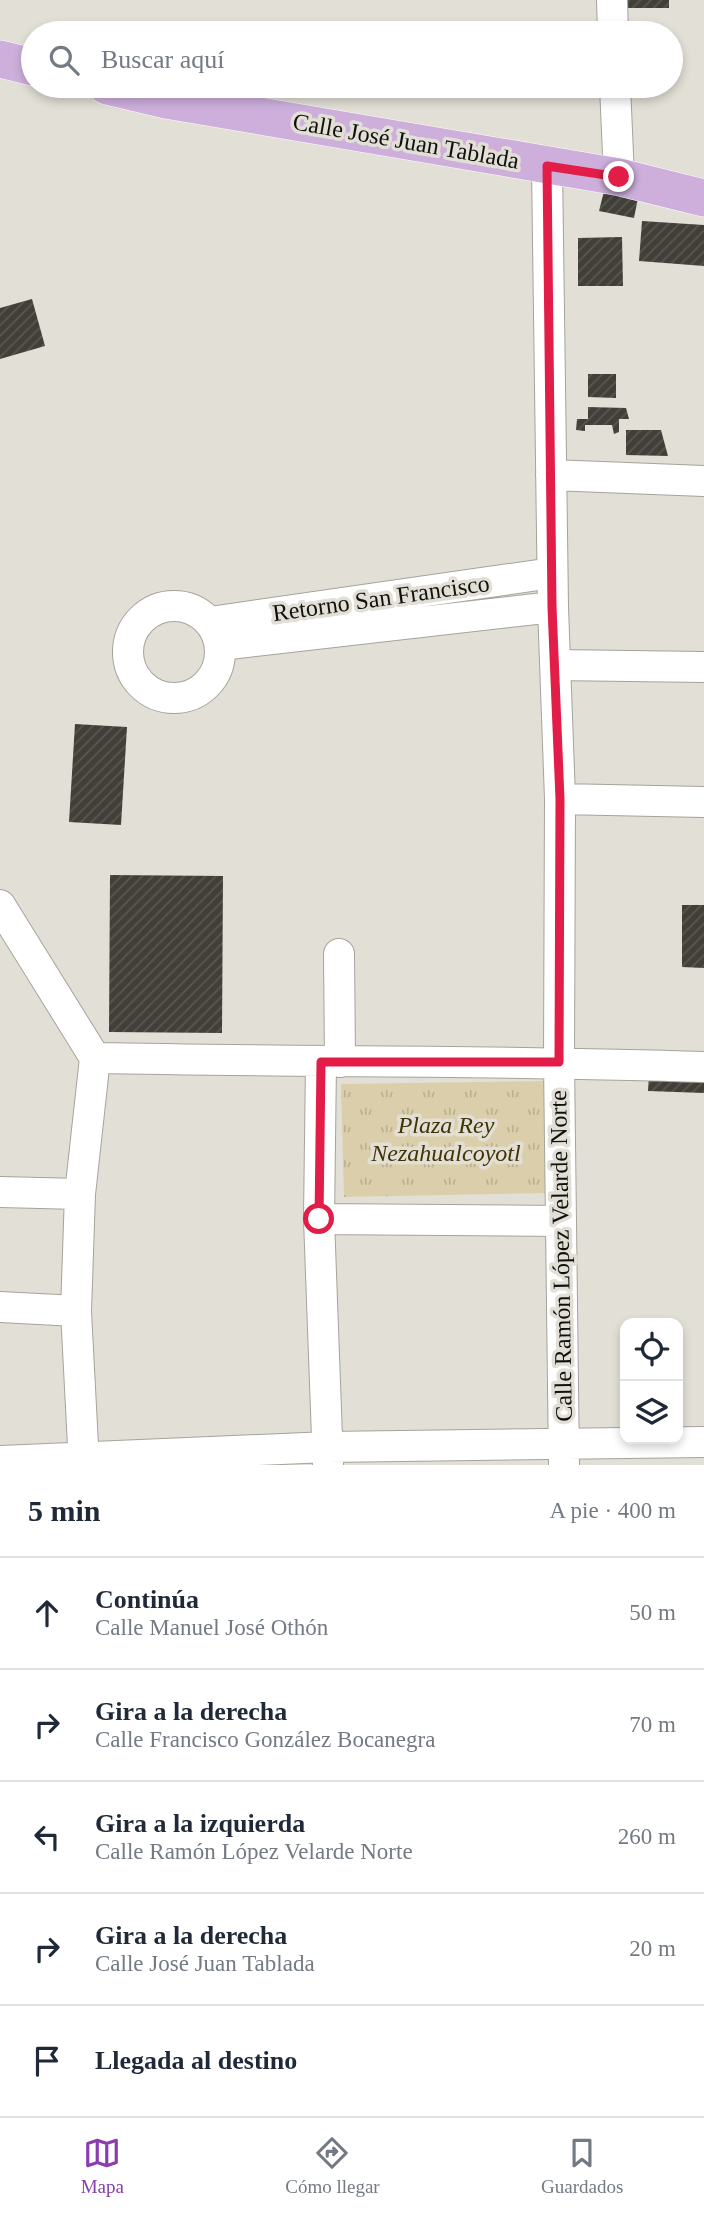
<!DOCTYPE html>
<html lang="es">
<meta charset="utf-8">
<style>
:root{--surface:#fff;--page:#f6f6f7;--text:#1f2937;--muted:#747a83;--line:#e0e1e3;--accent:#8b3cad}
body{margin:0;font-family:Georgia,serif;background:var(--page);color:var(--text)}
.controls{position:absolute;right:21px;bottom:21px;display:grid;overflow:hidden;border-radius:14px;box-shadow:0 4px 10px #0003}
.controls button{width:63px;height:63px;display:grid;place-items:center;padding:0;border:0;border-bottom:2px solid var(--line);background:var(--surface);color:var(--text);font:35px sans-serif}
.stop{position:absolute;width:21px;height:21px;margin:-16px;border:5px solid #e11d48;border-radius:50%;background:#fff}
.stop.end{background:#e11d48;border-color:#fff;box-shadow:0 2px 7px #0008}
.list{margin:0;padding:0;list-style:none}
h2{display:flex;justify-content:space-between;align-items:center;height:91px;margin:0;padding:0 28px;font-size:30px}
h2 small{font-size:23px;font-weight:400;color:var(--muted)}
.list li{display:grid;grid-template-columns:46px 1fr auto;gap:21px;align-items:center;box-sizing:border-box;height:112px;padding:0 28px;border-top:2px solid var(--line)}
.list b{display:block;font-size:26px;white-space:nowrap}
.list p{margin:0;font-size:23px;white-space:nowrap;color:var(--muted)}
.list em{font-size:23px;font-style:normal;color:var(--muted)}
.icon{flex:none;width:38px;height:38px;fill:none;stroke:currentColor;stroke-width:2;stroke-linecap:round;stroke-linejoin:round}
.map{position:relative;flex:none;width:704px;height:1465px;overflow:hidden}
.search{position:absolute;background:var(--surface);box-shadow:0 4px 10px #0003;left:21px;right:21px;top:21px;height:77px;display:flex;align-items:center;gap:18px;box-sizing:border-box;padding:0 24px;border-radius:38px;color:var(--muted);font-size:26px}
.sheet{height:651px;background:var(--surface)}
nav{display:flex;justify-content:space-around;align-items:center;box-sizing:border-box;height:98px;border-top:2px solid var(--line);background:var(--surface);font-size:19px;color:var(--muted)}
nav a{display:grid;justify-items:center;gap:4px}
nav .on{color:var(--accent)}
.map>svg:first-child{display:block}
</style>
<div class="map">
<svg width="704" height="1465" viewBox="0 0 704 1465">
<defs>
<pattern id="grass-tufts" width="24" height="20" patternUnits="userSpaceOnUse" patternTransform="scale(1.75)"><rect width="24" height="20" fill="#dbcfab"/><path d="M3 7l-1-3M5 7V3M7 7l1-3M15 17l-1-3M17 17v-4M19 17l1-3" fill="none" stroke="#bbb192"/></pattern>
<pattern id="building-hatch" width="6" height="6" patternUnits="userSpaceOnUse" patternTransform="scale(1.75)"><rect width="6" height="6" fill="#413f38"/><path d="M-1 1l2-2M0 6l6-6M5 7l2-2" fill="none" stroke="#595751"/></pattern>
</defs>
<rect width="100%" height="100%" fill="#e2dfd6"/>
<path fill="url(#grass-tufts)" d="M548,1081l2,112 -206,4 -3,-113z"/>
<path fill="url(#building-hatch)" d="M627,0h42v8h-42z
M604,191l34,7 -4,20 -35,-7z
M642,221l62,4v41l-65,-5z
M622,237l1,49h-45v-48z
M32,299l13,47 -45,13v-51z
M588,374h28v24l-28,-1z
M588,407l38,1 3,11h-10v13l-5,2 -2,-9h-27v6l-9,-1 1,-11h11z
M626,430h35l7,26 -42,-1z
M75,724l52,3 -6,98 -52,-3z
M110,875l113,1 -1,157 -113,-1z
M682,905h22v63l-22,-1z
M649,1074l55,2v17l-56,-2z"/>
<g fill="none" stroke-linecap="round" stroke-linejoin="round">
<g stroke="#a6a39a" stroke-width="32">
<path id="minor" d="M612,0l1,33
M615,86l4,91
M547,166l6,441 7,192 -1,263 5,403
M551,475l153,6
M128 652a46 46 0 1 1 92 0a46 46 0 1 1-92 0Z
M210,622l342,-49
M221,645l332,-38
M555,665l149,2
M560,799l144,3
M0,905l95,153c203,4 406,2 609,9
M339,954l1,108
M321,1062l-2,157 9,246
M0,1192l80,2
M319,1219l242,2
M0,1307l76,4
M0,1461l328,-14 376,-5
M84,1465l-8,-154 4,-117 15,-136"/>
</g>
<g stroke="#fff" stroke-width="38">
<path id="major" d="M0,59l33,8
M107,86l59,14 453,77 85,21"/>
</g>
<use href="#minor" stroke="#fff" stroke-width="30"/>
<use href="#major" stroke="#ceafdc" stroke-width="37"/>
</g>
<g fill="none" stroke-linecap="round" stroke-linejoin="round">
<path stroke="#e11d48" stroke-width="9" d="M319,1219l2,-157h238l1,-263 -8,-192 -5,-441 72,11"/>
</g>
<g text-anchor="middle" stroke-width="7" stroke-linejoin="round" paint-order="stroke">
<g font-size="24" fill="#11100d" stroke="#e2dfd6">
<text transform="translate(406 141) rotate(10)" y="8">Calle José Juan Tablada</text>
<text transform="translate(381 598) rotate(-8)" y="8">Retorno San Francisco</text>
<text transform="translate(561 1256) rotate(-91)" y="8">Calle Ramón López Velarde Norte</text>
</g>
<g font-size="24" font-style="italic" fill="#413303" stroke="#e2dfd6">
<text x="446" y="1133">Plaza Rey<tspan x="446" dy="28">Nezahualcoyotl</tspan></text>
</g>
</g>
</svg>
<div class="controls">
<button><svg class="icon" aria-label="locate" viewBox="0 0 24 24"><circle cx="12" cy="12" r="6"/><path d="M12 2v4M12 18v4M2 12h4M18 12h4"/></svg></button>
<button><svg class="icon" aria-label="layers" viewBox="0 0 24 24"><path d="M12 4l9 5-9 5-9-5zM3 14l9 5 9-5"/></svg></button>
</div>
<div class="stop" style="left:319px;top:1219px"></div>
<div class="stop end" style="left:619px;top:177px"></div>
<div class="search"><svg class="icon" aria-label="search" viewBox="0 0 24 24"><circle cx="10" cy="10" r="6"/><path d="M15 15l6 6"/></svg>Buscar aquí</div>
</div>
<section class="sheet">
<h2>5 min<small>A pie · 400 m</small></h2>
<ul class="list">
<li><svg class="icon" aria-label="ahead" viewBox="0 0 24 24"><path d="M12 20V5M6 11l6-6 6 6"/></svg><div><b>Continúa</b><p>Calle Manuel José Othón</p></div><em>50 m</em></li>
<li><svg class="icon" aria-label="right" viewBox="0 0 24 24"><path d="M7 20v-9h11M14 6l5 5-5 5"/></svg><div><b>Gira a la derecha</b><p>Calle Francisco González Bocanegra</p></div><em>70 m</em></li>
<li><svg class="icon" aria-label="left" viewBox="0 0 24 24"><path d="M17 20v-9H6M10 6l-5 5 5 5"/></svg><div><b>Gira a la izquierda</b><p>Calle Ramón López Velarde Norte</p></div><em>260 m</em></li>
<li><svg class="icon" aria-label="right" viewBox="0 0 24 24"><path d="M7 20v-9h11M14 6l5 5-5 5"/></svg><div><b>Gira a la derecha</b><p>Calle José Juan Tablada</p></div><em>20 m</em></li>
<li><svg class="icon" aria-label="arrive" viewBox="0 0 24 24"><path d="M6 21V4h12l-3 4 3 4H6"/></svg><div><b>Llegada al destino</b></div></li>
</ul>
</section>
<nav>
<a class="on"><svg class="icon" aria-label="map" viewBox="0 0 24 24"><path d="M3 6l6-2 6 2 6-2v14l-6 2-6-2-6 2zM9 4v14M15 6v14"/></svg>Mapa</a>
<a><svg class="icon" aria-label="directions" viewBox="0 0 24 24"><path d="M12 3l9 9-9 9-9-9zM9 14v-3h6M13 9l2 2-2 2"/></svg>Cómo llegar</a>
<a><svg class="icon" aria-label="saved" viewBox="0 0 24 24"><path d="M7 4h10v16l-5-4-5 4z"/></svg>Guardados</a>
</nav>
